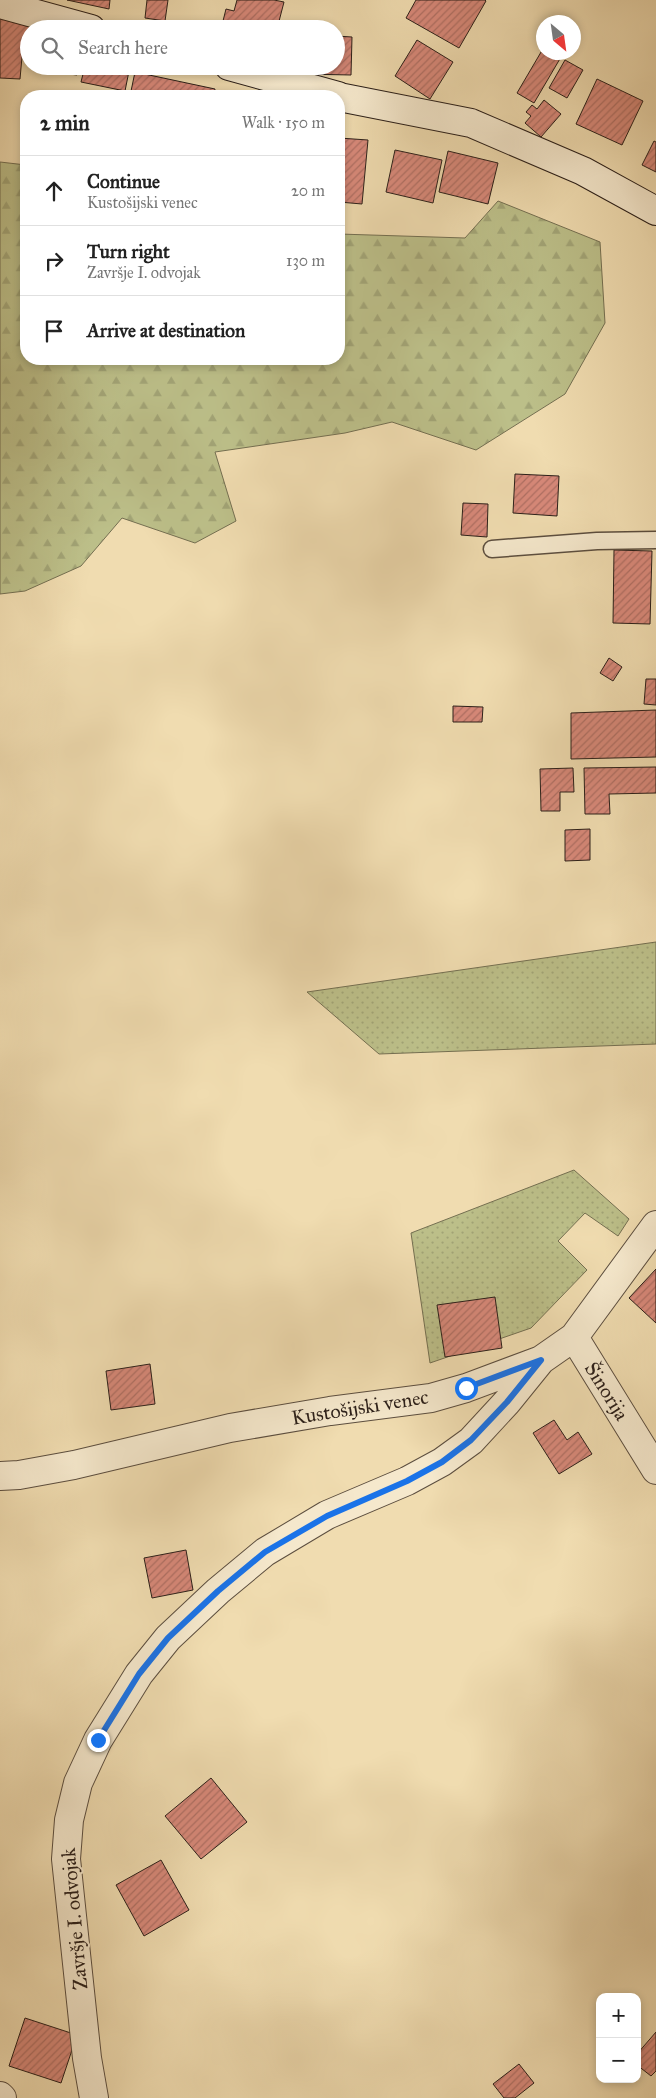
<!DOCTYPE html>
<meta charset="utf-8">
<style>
:root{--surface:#fff;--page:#f2f2f2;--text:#222;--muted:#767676;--line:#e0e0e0}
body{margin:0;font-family:"IM FELL Great Primer",serif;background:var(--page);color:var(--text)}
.controls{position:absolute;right:15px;bottom:15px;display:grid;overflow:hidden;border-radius:10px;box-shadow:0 2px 8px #0003}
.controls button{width:45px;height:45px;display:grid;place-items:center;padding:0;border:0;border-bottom:1px solid var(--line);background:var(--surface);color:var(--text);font:25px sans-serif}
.compass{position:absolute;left:536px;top:15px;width:45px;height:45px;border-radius:50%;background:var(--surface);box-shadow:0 2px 8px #0003;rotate:151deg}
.stop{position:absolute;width:15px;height:15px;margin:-11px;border:4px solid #1a73e8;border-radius:50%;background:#fff}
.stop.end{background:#1a73e8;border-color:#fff;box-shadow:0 1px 5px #0008}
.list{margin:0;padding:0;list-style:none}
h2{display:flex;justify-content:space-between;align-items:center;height:65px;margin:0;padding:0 20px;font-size:21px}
h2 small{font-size:16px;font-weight:400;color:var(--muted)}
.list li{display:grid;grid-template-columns:32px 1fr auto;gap:15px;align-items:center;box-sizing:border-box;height:70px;padding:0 20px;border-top:1px solid var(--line)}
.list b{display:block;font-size:19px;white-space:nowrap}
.list p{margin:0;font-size:16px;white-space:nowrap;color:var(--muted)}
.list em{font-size:16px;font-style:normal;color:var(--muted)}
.icon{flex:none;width:28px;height:28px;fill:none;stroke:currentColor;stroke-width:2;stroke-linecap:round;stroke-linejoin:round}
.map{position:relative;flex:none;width:656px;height:2098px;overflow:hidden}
.search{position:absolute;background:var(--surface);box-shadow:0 2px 8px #0003;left:20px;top:20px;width:325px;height:55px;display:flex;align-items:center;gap:12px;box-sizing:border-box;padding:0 18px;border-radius:28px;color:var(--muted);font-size:19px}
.panel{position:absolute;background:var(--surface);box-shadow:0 2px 8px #0003;left:20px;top:90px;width:325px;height:275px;border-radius:20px}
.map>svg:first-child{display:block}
</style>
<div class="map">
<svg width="656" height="2098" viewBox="0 0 656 2098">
<defs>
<pattern id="grass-dots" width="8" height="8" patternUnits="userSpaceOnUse" patternTransform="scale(1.25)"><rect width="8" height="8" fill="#bcbf89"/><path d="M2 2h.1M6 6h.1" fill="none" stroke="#a2a476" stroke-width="1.8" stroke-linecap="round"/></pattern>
<pattern id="forest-firs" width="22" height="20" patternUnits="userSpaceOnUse" patternTransform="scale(1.25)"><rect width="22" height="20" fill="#bcbf89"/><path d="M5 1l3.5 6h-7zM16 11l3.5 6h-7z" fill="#a2a476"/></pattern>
<pattern id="building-hatch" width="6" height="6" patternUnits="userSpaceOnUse" patternTransform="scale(1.25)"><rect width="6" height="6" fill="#d8897a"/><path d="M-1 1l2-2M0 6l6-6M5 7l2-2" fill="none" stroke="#af6f63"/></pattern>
</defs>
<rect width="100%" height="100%" fill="#f0dcb0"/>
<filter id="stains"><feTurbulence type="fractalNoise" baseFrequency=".004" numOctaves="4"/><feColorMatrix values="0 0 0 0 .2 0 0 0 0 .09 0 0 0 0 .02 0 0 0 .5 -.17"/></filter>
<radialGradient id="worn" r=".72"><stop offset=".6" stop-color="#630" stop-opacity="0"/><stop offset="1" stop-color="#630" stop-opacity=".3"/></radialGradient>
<path fill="url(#grass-dots)" stroke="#746f51" d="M656,942v102l-277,10 -72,-62z
M574,1170l55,49 -11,17 -33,-23 -27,28 29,29 -56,58 -101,35 -19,-130z"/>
<path fill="url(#forest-firs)" stroke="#746f51" d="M0,162l26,3v194h313v-125l126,4 33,-37 102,41 5,81 -40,71 -89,56 -84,-28 -47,11 -130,19 21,69 -41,22 -73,-25 -41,48 -56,25 -25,3z"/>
<path fill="url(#building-hatch)" stroke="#2b1f19" d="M67,0h43l-1,9z
M147,0h21l-3,21 -20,-3z
M237,0h37l10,2 -7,27h-56l5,-20 8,2z
M416,0h69l1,1 -27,47 -53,-30z
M0,18l31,8 -2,3v6l-7,22 -2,22 -20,-1z
M336,36l16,1 -1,38 -49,-1v-8h34z
M417,40l36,22 -23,37 -35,-23z
M544,47v5h10l7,5 -27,46 -17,-10z
M565,60l18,10 -16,28 -18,-10z
M38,66h40l-1,9 -40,-5z
M85,66h45l-5,25 -44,-9z
M135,72l80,17 -1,7h-84z
M597,79l46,22 -21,44 -46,-21z
M258,90l20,6h-22z
M544,100l17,14 -20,23 -16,-14 6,-7 -5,-4 6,-7 5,4z
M339,138l29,2 -6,64 -23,-2z
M654,141l2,1v30l-14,-7z
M395,150l47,10 -9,43 -47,-11z
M448,151l50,12 -10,41 -49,-12z
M515,474l44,2 -2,40 -44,-3z
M463,503l25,1 -1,33 -26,-2z
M614,550l38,1 -2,73 -37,-1z
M609,658l13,9 -9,14 -13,-8z
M646,679h10v26l-12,-1z
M453,706l30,1 -1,15h-29z
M656,710v47l-85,2v-46z
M656,767v26l-47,1 1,20h-25l-1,-46z
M573,768l1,24h-14v19h-19l-1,-42z
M590,829v31l-25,1v-31z
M656,1269v54l-27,-25z
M495,1297l7,51 -57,9 -8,-52z
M150,1364l5,40 -44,6 -5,-39z
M554,1420l13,20 11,-8 14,22 -33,20 -26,-41z
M186,1550l7,40 -41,8 -8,-40z
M211,1778l36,44 -46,37 -36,-43z
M161,1860l28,50 -45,26 -28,-51z
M25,2018l52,17 -16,48 -52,-17z
M656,2032v39l-5,5 -14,-11v-11z
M519,2064l15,19 -19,15h-11l-11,-14z"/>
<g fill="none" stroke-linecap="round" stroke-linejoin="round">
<g stroke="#5c4e3f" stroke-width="19">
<path id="lane" d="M492,549l105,-8 59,-1"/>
</g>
<g stroke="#5c4e3f" stroke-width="30">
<path id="street" d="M574,1337l82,133
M0,1476l19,-1 55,-10 156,-37 100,-17 101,-13 35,-10 75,-28 33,-23 82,-112
M0,2096l2,2
M94,2098l-7,-40 -21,-199 3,-39 9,-37 20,-43 41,-66 29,-36 50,-47 47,-39 62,-37 80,-34 35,-19 29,-21 36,-39 34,-42"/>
</g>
<g stroke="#2b1f19" stroke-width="30">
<path id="secondary" d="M0,4l91,25
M229,66l109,30
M339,97l132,26 112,48 73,40"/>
</g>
<use href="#lane" stroke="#f5e8cc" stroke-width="16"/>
<use href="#street" stroke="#f5e8cc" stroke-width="28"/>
<use href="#secondary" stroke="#f5e8cc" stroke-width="28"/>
</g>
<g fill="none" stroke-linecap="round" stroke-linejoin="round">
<path stroke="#1a73e8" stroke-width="6" d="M98,1740l41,-66 29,-36 50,-47 47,-39 62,-36 80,-35 35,-19 29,-22 36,-38 34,-42 -75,28"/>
</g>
<g text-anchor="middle" stroke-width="4" stroke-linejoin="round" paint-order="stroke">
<g font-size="20" fill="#2b1f19" stroke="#f5e8cc">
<text transform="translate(607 1391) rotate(58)" y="7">Šinorija</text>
<text transform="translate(360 1407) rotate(-9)" y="7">Kustošijski venec</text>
<text transform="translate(74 1919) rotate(-95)" y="7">Završje I. odvojak</text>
</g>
</g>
<rect width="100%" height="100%" filter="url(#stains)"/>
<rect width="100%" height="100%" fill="url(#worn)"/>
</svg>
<div class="controls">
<button>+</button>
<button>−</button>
</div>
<svg class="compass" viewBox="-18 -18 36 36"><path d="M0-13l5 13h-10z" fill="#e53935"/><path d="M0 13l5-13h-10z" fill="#767676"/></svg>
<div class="stop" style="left:466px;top:1388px"></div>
<div class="stop end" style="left:98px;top:1740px"></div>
<div class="search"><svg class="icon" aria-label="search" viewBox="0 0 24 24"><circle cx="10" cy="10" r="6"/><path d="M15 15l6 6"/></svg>Search here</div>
<section class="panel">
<h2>2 min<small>Walk · 150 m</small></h2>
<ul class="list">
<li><svg class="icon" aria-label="ahead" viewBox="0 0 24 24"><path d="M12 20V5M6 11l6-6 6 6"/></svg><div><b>Continue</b><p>Kustošijski venec</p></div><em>20 m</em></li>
<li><svg class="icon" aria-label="right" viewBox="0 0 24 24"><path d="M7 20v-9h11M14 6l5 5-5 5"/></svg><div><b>Turn right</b><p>Završje I. odvojak</p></div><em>130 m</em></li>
<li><svg class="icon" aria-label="arrive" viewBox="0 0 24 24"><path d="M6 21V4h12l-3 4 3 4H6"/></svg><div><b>Arrive at destination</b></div></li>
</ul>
</section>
</div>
